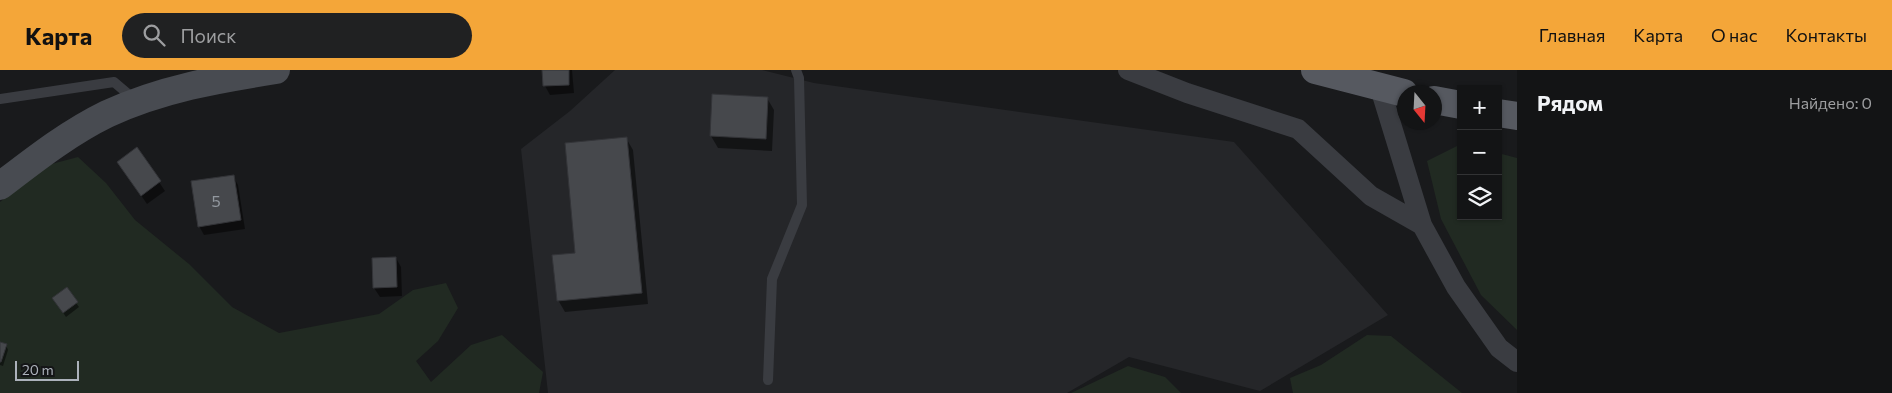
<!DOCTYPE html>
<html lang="ru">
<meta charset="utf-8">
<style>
:root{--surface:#131415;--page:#202122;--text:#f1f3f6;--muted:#9d9ea0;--line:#323334;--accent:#f4a639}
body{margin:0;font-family:Commissioner,sans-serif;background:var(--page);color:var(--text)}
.controls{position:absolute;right:15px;top:15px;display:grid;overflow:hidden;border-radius:0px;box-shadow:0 1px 4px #0004}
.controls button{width:45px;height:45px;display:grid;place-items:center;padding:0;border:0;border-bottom:1px solid var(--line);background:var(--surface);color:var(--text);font:25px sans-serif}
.compass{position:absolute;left:1397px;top:15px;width:45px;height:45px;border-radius:50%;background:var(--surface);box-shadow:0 1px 4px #0004;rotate:162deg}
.scale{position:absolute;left:15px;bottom:12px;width:64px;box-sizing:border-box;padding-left:5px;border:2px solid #acb2bb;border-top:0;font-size:14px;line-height:18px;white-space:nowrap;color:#acb2bb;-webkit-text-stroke:4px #141517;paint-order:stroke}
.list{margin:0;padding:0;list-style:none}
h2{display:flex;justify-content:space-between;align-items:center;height:65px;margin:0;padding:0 20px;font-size:21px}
h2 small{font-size:16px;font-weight:400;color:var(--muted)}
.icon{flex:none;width:28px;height:28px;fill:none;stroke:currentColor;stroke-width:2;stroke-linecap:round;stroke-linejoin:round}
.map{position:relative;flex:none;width:1517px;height:323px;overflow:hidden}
header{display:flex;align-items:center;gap:30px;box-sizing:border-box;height:70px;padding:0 25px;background:var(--accent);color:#111}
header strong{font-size:24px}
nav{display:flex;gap:28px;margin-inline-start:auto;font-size:18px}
.search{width:350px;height:45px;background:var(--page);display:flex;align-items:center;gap:12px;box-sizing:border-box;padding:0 18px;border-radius:28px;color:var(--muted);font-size:19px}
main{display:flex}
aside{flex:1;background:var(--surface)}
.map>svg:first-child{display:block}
</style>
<header>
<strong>Карта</strong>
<div class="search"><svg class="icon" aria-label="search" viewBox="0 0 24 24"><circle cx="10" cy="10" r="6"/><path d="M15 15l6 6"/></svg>Поиск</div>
<nav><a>Главная</a><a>Карта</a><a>О нас</a><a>Контакты</a></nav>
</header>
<main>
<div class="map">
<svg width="1517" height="323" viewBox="0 0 1517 323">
<rect width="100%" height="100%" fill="#191a1c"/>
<path fill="#252629" d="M615,0h147l52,13 420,59 154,173 -128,76 -131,-34 -62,36h-519l-27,-244 49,-38z"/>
<path fill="#212a22" d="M1461,74v72h37v-63l19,5v172l-36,-35 -40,-76 -14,-58z
M78,87l28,26 29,37 54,44 43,43 47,26 100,-19 34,-24 33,-7 12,25 -20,33 -22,20 15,21 40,-37 31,-10 41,37 -4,21h-539v-191l44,-36z
M1367,265l24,1 71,57h-169l-3,-15 31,-13z
M1128,296l37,11 16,16h-110z"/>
<path fill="#0007" d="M544,0h28l2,23 -24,2 -5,-9z
M767,28l7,12 -2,41 -54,-3 -7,-12z
M626,68l7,12 15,154 -83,8 -7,-12z
M137,79l28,42 -18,13 -29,-42z
M233,106l5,9 7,44 -41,6 -5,-9z
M396,188l5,9 1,29 -22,1 -6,-9z
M66,219l13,18 -13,10 -10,-15z
M0,273l6,2 2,5 -5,16 -3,-1z"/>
<path fill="#46484c" stroke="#333438" d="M542,0h27v15l-26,1z
M712,24l56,3 -2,42 -56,-3z
M627,67l15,156 -85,8 -5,-46 23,-2 -10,-110z
M137,77l24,34 -20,15 -24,-34z
M234,105l7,45 -43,7 -7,-46z
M396,187l1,30 -24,1 -1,-30z
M67,217l11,15 -15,11 -11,-15z
M0,272l7,2 -6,18h-1z"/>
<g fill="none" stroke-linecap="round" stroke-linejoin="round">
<path stroke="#3a3c41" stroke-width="10" d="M0,29l114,-17 20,17
M768,310l4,-101 30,-74 -3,-127 -3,-8"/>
<path stroke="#3a3c41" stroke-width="20" d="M1128,0l59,23 111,36 73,67 51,29 34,62 43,61 18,14
M1380,18l42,137"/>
<path stroke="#484b51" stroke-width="28" d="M0,116c34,-26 68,-53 107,-72 54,-25 111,-35 169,-44"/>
<path stroke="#565960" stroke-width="28" d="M1315,0l89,23
M1434,30l27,5
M1498,43l19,3"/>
</g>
<g text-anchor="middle" stroke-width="4.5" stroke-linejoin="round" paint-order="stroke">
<g font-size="16" fill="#92989f">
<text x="216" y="137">5</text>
</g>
</g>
</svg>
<div class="controls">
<button>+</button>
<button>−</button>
<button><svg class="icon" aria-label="layers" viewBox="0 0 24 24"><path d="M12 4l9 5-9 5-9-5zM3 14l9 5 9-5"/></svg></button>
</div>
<svg class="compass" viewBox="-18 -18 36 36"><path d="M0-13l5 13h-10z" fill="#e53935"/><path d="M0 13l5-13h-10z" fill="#9d9ea0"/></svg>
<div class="scale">20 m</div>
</div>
<aside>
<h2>Рядом<small>Найдено: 0</small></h2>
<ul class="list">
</ul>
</aside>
</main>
